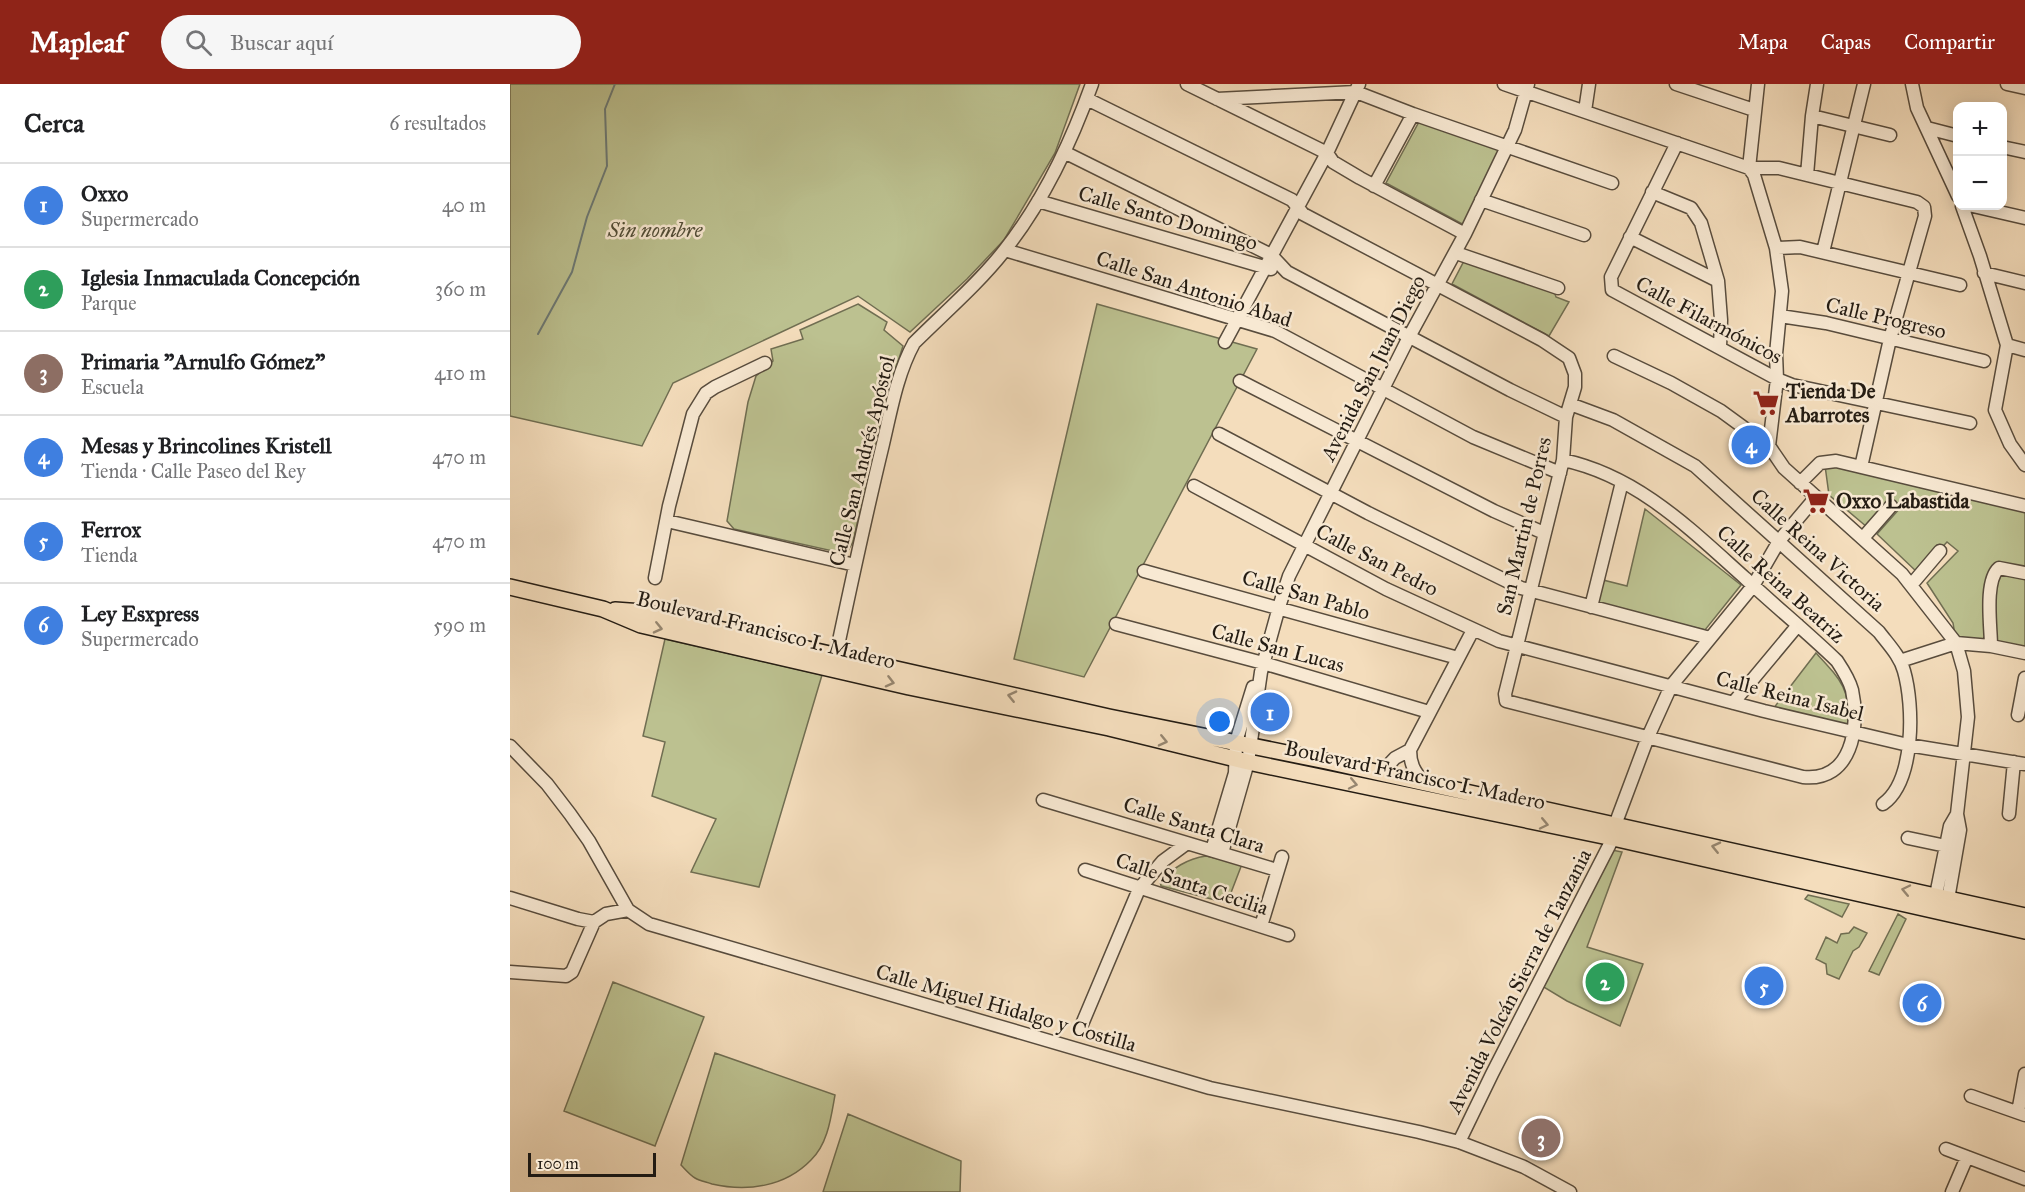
<!DOCTYPE html>
<html lang="es">
<meta charset="utf-8">
<style>
:root{--surface:#fff;--page:#f6f6f6;--text:#202124;--muted:#757577;--line:#e0e0e0;--accent:#8f2418}
body{margin:0;font-family:"IM FELL Great Primer",serif;background:var(--page);color:var(--text)}
.controls{position:absolute;right:18px;top:18px;display:grid;overflow:hidden;border-radius:12px;box-shadow:0 3px 15px #0003}
.controls button{width:54px;height:54px;display:grid;place-items:center;padding:0;border:0;border-bottom:2px solid var(--line);background:var(--surface);color:var(--text);font:30px sans-serif}
.scale{position:absolute;left:18px;bottom:15px;width:128px;box-sizing:border-box;padding-left:6px;border:3px solid #241c13;border-top:0;font-size:16px;line-height:21px;white-space:nowrap;color:#241c13;-webkit-text-stroke:4px #f8e9d3;paint-order:stroke}
.you{position:absolute;left:710px;top:638px;width:21px;height:21px;margin:-15px;border:4px solid #fff;border-radius:50%;background:#1a73e8;box-shadow:0 0 0 9px #1a73e833}
.badge{display:grid;place-items:center;width:39px;height:39px;border-radius:50%;background:var(--accent);color:#fff;font-size:20px;font-weight:700}
.pin{position:absolute;translate:-50% -50%;border:3px solid #fff;box-shadow:0 2px 6px #0006}
.list{margin:0;padding:0;list-style:none}
h2{display:flex;justify-content:space-between;align-items:center;height:78px;margin:0;padding:0 24px;font-size:26px}
h2 small{font-size:20px;font-weight:400;color:var(--muted)}
.list li{display:grid;grid-template-columns:39px 1fr auto;gap:18px;align-items:center;box-sizing:border-box;height:84px;padding:0 24px;border-top:2px solid var(--line)}
.list b{display:block;font-size:22px;white-space:nowrap}
.list p{margin:0;font-size:20px;white-space:nowrap;color:var(--muted)}
.list em{font-size:20px;font-style:normal;color:var(--muted)}
.icon{flex:none;width:33px;height:33px;fill:none;stroke:currentColor;stroke-width:2;stroke-linecap:round;stroke-linejoin:round}
.map{position:relative;flex:none;width:1515px;height:1108px;overflow:hidden}
header{display:flex;align-items:center;gap:36px;box-sizing:border-box;height:84px;padding:0 30px;background:var(--accent);color:#fff}
header strong{font-size:28px}
nav{display:flex;gap:33px;margin-inline-start:auto;font-size:21px}
.search{width:420px;height:54px;background:var(--page);display:flex;align-items:center;gap:15px;box-sizing:border-box;padding:0 21px;border-radius:33px;color:var(--muted);font-size:22px}
main{display:flex}
aside{flex:1;background:var(--surface)}
.map>svg:first-child{display:block}
</style>
<header>
<strong>Mapleaf</strong>
<div class="search"><svg class="icon" aria-label="search" viewBox="0 0 24 24"><circle cx="10" cy="10" r="6"/><path d="M15 15l6 6"/></svg>Buscar aquí</div>
<nav><a>Mapa</a><a>Capas</a><a>Compartir</a></nav>
</header>
<main>
<aside>
<h2>Cerca<small>6 resultados</small></h2>
<ul class="list">
<li><span class="badge" style="background:#3f7fe0">1</span><div><b>Oxxo</b><p>Supermercado</p></div><em>40 m</em></li>
<li><span class="badge" style="background:#2e9e5b">2</span><div><b>Iglesia Inmaculada Concepción</b><p>Parque</p></div><em>360 m</em></li>
<li><span class="badge" style="background:#8d6e63">3</span><div><b>Primaria &quot;Arnulfo Gómez&quot;</b><p>Escuela</p></div><em>410 m</em></li>
<li><span class="badge" style="background:#3f7fe0">4</span><div><b>Mesas y Brincolines Kristell</b><p>Tienda · Calle Paseo del Rey</p></div><em>470 m</em></li>
<li><span class="badge" style="background:#3f7fe0">5</span><div><b>Ferrox</b><p>Tienda</p></div><em>470 m</em></li>
<li><span class="badge" style="background:#3f7fe0">6</span><div><b>Ley Esxpress</b><p>Supermercado</p></div><em>590 m</em></li>
</ul>
</aside>
<div class="map">
<svg width="1515" height="1108" viewBox="0 0 1515 1108">
<rect width="100%" height="100%" fill="#f4ddbc"/>
<filter id="stains"><feTurbulence type="fractalNoise" baseFrequency=".00333" numOctaves="4"/><feColorMatrix values="0 0 0 0 .2 0 0 0 0 .09 0 0 0 0 .02 0 0 0 .5 -.17"/></filter>
<radialGradient id="worn" r=".72"><stop offset=".6" stop-color="#630" stop-opacity="0"/><stop offset="1" stop-color="#630" stop-opacity=".3"/></radialGradient>
<path fill="#bcc190" stroke="#706e52" stroke-width="1.5" d="M0,0h570l-25,69 -51,87 -37,39 -57,53 -52,-36 -185,87 -31,63 -132,-30z
M910,36l83,29 -37,77 -80,-43z
M955,175l89,32 2,6 13,5 -20,34 -97,-52z
M348,220l29,18 -3,8 19,16 -7,22 -24,117 -13,30 -6,27 -7,12 -112,-25 -7,-8 21,-119 8,-26 17,-15 -2,-12 32,-10 -3,-9z
M587,220l160,45 -173,328 -70,-18z
M1314,374l201,52v138l-69,-7 -3,-18 -26,-40 31,-32 -11,-9 -29,31 -41,-39 24,-27 -11,-6 -23,26 -38,-32z
M1135,425l96,76 -36,45 -108,-26 6,-24 24,6z
M155,555l157,36 -63,212 -68,-15 25,-53 -64,-23 13,-54 -22,-6z
M1306,569c25,27 34,35 33,74l-76,-18z
M1097,765l15,3 -35,95 56,17 -23,62 -53,-25 -25,-15z
M696,772l36,8 -15,39 -66,-17 -1,-5c14,-13 26,-22 46,-25z
M1298,811l41,9 -7,13 -37,-18z
M1388,830l8,5 -27,56 -10,-4z
M1344,843l13,6 -8,14 -6,4 -14,28 -12,-5 -1,-10 -10,-5 10,-22 11,6 4,-9 8,-1z
M103,898l91,35 -49,129 -91,-35z
M205,969l120,42c-4,22 -7,49 -24,65 -26,27 -64,32 -99,24 -5,-2 -12,-3 -17,-6 -5,-3 -10,-9 -14,-13z
M338,1030l113,47 -1,31h-137z"/>
<g fill="none" stroke-linecap="round" stroke-linejoin="round">
<path stroke="#6d7b77" stroke-width="2" d="M28,250l34,-62 15,-55 20,-51 -2,-57 10,-25"/>
<g stroke="#584c3d" stroke-width="15">
<path id="minor" d="M677,0l140,69 6,9 27,16 105,56
M994,0l245,84h30l138,34 7,5 1,9 -35,123 -29,128
M1166,0l78,26
M1248,0l-9,84 5,7 22,73 6,43 -6,63 1,25 -8,67 15,22 118,106 54,69 8,28 4,46 -11,97 3,16 -13,75
M1402,0l5,24 41,88
M1497,0l18,4
M707,15l139,-7 57,22 199,69
M576,16l5,1 201,99 11,14 239,126 27,18 6,16v13l-9,30 -3,43 -58,234 1,7 297,76c49,5 57,-50 49,-87 -3,-11 -9,-20 -15,-29 -30,-29 -62,-55 -92,-83 -55,-49 -107,-102 -182,-118
M1075,27l4,-27
M1302,32l78,19
M1417,44l31,8
M1167,59l-66,134 1,13 165,89 15,6 178,38
M1492,63l23,5
M554,68l207,103 16,17 223,118 56,27
M1297,91l5,-59 5,-32
M864,102l39,-72
M1142,108l39,16 10,15 17,58 3,39 -1,27
M971,116l103,35
M528,117l233,68
M1452,122l18,50 27,89
M1463,122l52,12
M1120,153l88,44
M1266,164l24,-1 160,38
M495,166l270,81 198,106 87,36
M1313,168l41,-168
M946,169l102,35
M1474,189l41,10
M1270,232l46,7 158,38
M715,258l102,-189 32,-69
M1497,261l-12,65 15,34 15,21
M1497,261l18,5
M1104,272l57,27 50,28 48,35
M730,297l254,130 50,22
M1060,320l43,16 82,46 184,166c9,12 21,24 25,39 10,35 11,110 -21,133
M709,350l149,79 153,75 189,50
M1290,399l20,-20 16,-2 189,45
M684,402l192,103 113,52 265,70 144,34 117,19
M157,437l188,44
M1353,454l28,-32
M634,487l314,87
M145,494l14,-72 24,-92 13,-21 9,-6 50,-24
M1402,500l28,-33
M1081,523l31,-125
M606,540l147,39 166,49
M1481,562c0,-19 -7,-65 8,-78l26,5
M326,571c15,-71 30,-141 47,-211 8,-34 14,-70 31,-101 30,-30 64,-59 90,-92 39,-49 67,-108 88,-167
M1390,577l56,-18 35,3 34,7
M1223,619l65,-78
M1508,631l7,-37
M0,662l37,38 23,30 19,27 39,69 21,14 561,164 209,44 40,10 65,25 46,25
M871,689l14,-15 15,-8
M914,699c-9,-11 -14,-18 -14,-33l63,-120
M533,716l234,70
M1499,730l5,-52
M1398,754l38,8
M702,766l23,-77 1,-31 17,-55
M712,769l26,-91 13,-90 18,-65 10,-31 120,-239 56,-103 50,-104 13,-46
M575,786l203,65
M0,814l68,21 16,3 12,-8 22,-4
M1424,821l16,-79 7,-12
M751,842l21,-69
M0,888l56,4 6,-4 22,-50
M570,945l59,-140 24,-28 23,-17
M1461,1012l54,19
M1508,1028l7,-38
M949,1058l33,-68 121,-236 2,-13 33,-88 23,-51 82,-100 26,-45 37,-44
M1436,1065l79,30
M1442,1108l15,-35"/>
</g>
<g stroke="#241c13" stroke-width="18">
<path id="major" d="M0,503l93,22 38,16 268,62 200,41 139,34 365,76 412,93
M105,526l28,2 466,105 217,44 699,155"/>
</g>
<use href="#minor" stroke="#f8e9d3" stroke-width="12"/>
<use href="#major" stroke="#f4ddbc" stroke-width="15"/>
</g>
<defs><path id="oneway-chevron" d="M-2-3.5L2.5 0L-2 3.5" fill="none" stroke-width="1.6" stroke-linecap="round" stroke-linejoin="round" transform="scale(1.5)"/></defs>
<g stroke="#968670">
<use href="#oneway-chevron" transform="translate(148 544) rotate(13)"/>
<use href="#oneway-chevron" transform="translate(380 598) rotate(14)"/>
<use href="#oneway-chevron" transform="translate(502 612) rotate(-167)"/>
<use href="#oneway-chevron" transform="translate(653 657) rotate(13)"/>
<use href="#oneway-chevron" transform="translate(843 700) rotate(12)"/>
<use href="#oneway-chevron" transform="translate(1034 740) rotate(12)"/>
<use href="#oneway-chevron" transform="translate(1206 763) rotate(-167)"/>
<use href="#oneway-chevron" transform="translate(1396 806) rotate(-168)"/>
</g>
<defs>
<g id="supermarket-bare" transform="scale(2.07)"><path d="M-6-5.5h2.5l.6 2H6L4.5 2H-2.5L-4.4-4H-6ZM-1.5 3.2a1.3 1.3 0 1 0 .1 0ZM3 3.2a1.3 1.3 0 1 0 .1 0Z" fill="#8f2418" stroke="#f8e9d3" stroke-width="2.5" paint-order="stroke"/></g>
</defs>
<g fill-rule="evenodd">
<use href="#supermarket-bare" x="1256" y="319"/>
<use href="#supermarket-bare" x="1306" y="417"/>
</g>
<g text-anchor="middle" stroke-width="5" stroke-linejoin="round" paint-order="stroke">
<g font-size="21" fill="#241c13" stroke="#f8e9d3">
<text transform="translate(658 134) rotate(16)" y="7">Calle Santo Domingo</text>
<text transform="translate(684 205) rotate(18)" y="7">Calle San Antonio Abad</text>
<text transform="translate(1376 234) rotate(13)" y="7">Calle Progreso</text>
<text transform="translate(1199 236) rotate(28)" y="7">Calle Filarmónicos</text>
<text transform="translate(863 284) rotate(-63)" y="7">Avenida San Juan Diego</text>
<text transform="translate(352 377) rotate(-76)" y="7">Calle San Andrés Apóstol</text>
<text transform="translate(1014 442) rotate(-77)" y="7">San Martin de Porres</text>
<text transform="translate(1308 466) rotate(42)" y="7">Calle Reina Victoria</text>
<text transform="translate(867 476) rotate(27)" y="7">Calle San Pedro</text>
<text transform="translate(1271 500) rotate(42)" y="7">Calle Reina Beatriz</text>
<text transform="translate(796 511) rotate(16)" y="7">Calle San Pablo</text>
<text transform="translate(256 546) rotate(14)" y="7">Boulevard Francisco I. Madero</text>
<text transform="translate(768 564) rotate(15)" y="7">Calle San Lucas</text>
<text transform="translate(1280 612) rotate(14)" y="7">Calle Reina Isabel</text>
<text transform="translate(905 691) rotate(12)" y="7">Boulevard Francisco I. Madero</text>
<text transform="translate(684 741) rotate(17)" y="7">Calle Santa Clara</text>
<text transform="translate(682 800) rotate(18)" y="7">Calle Santa Cecilia</text>
<text transform="translate(1009 897) rotate(-63)" y="7">Avenida Volcán Sierra de Tanzania</text>
<text transform="translate(496 924) rotate(16)" y="7">Calle Miguel Hidalgo y Costilla</text>
</g>
<g font-size="21" font-style="italic" fill="#524e38" stroke="#f8e9d3">
<text x="145" y="153">Sin nombre</text>
</g>
<g font-size="21" font-weight="bold" fill="#241c13" stroke="#f8e9d3" text-anchor="start">
<text x="1276" y="314">Tienda De<tspan x="1276" dy="24">Abarrotes</tspan></text>
<text x="1326" y="424">Oxxo Labastida</text>
</g>
</g>
<rect width="100%" height="100%" filter="url(#stains)"/>
<rect width="100%" height="100%" fill="url(#worn)"/>
</svg>
<div class="controls">
<button>+</button>
<button>−</button>
</div>
<div class="scale">100 m</div>
<div class="you"></div>
<div class="pin badge" style="left:760px;top:628px;background:#3f7fe0">1</div>
<div class="pin badge" style="left:1095px;top:898px;background:#2e9e5b">2</div>
<div class="pin badge" style="left:1031px;top:1054px;background:#8d6e63">3</div>
<div class="pin badge" style="left:1241px;top:361px;background:#3f7fe0">4</div>
<div class="pin badge" style="left:1254px;top:902px;background:#3f7fe0">5</div>
<div class="pin badge" style="left:1412px;top:919px;background:#3f7fe0">6</div>
</div>
</main>
